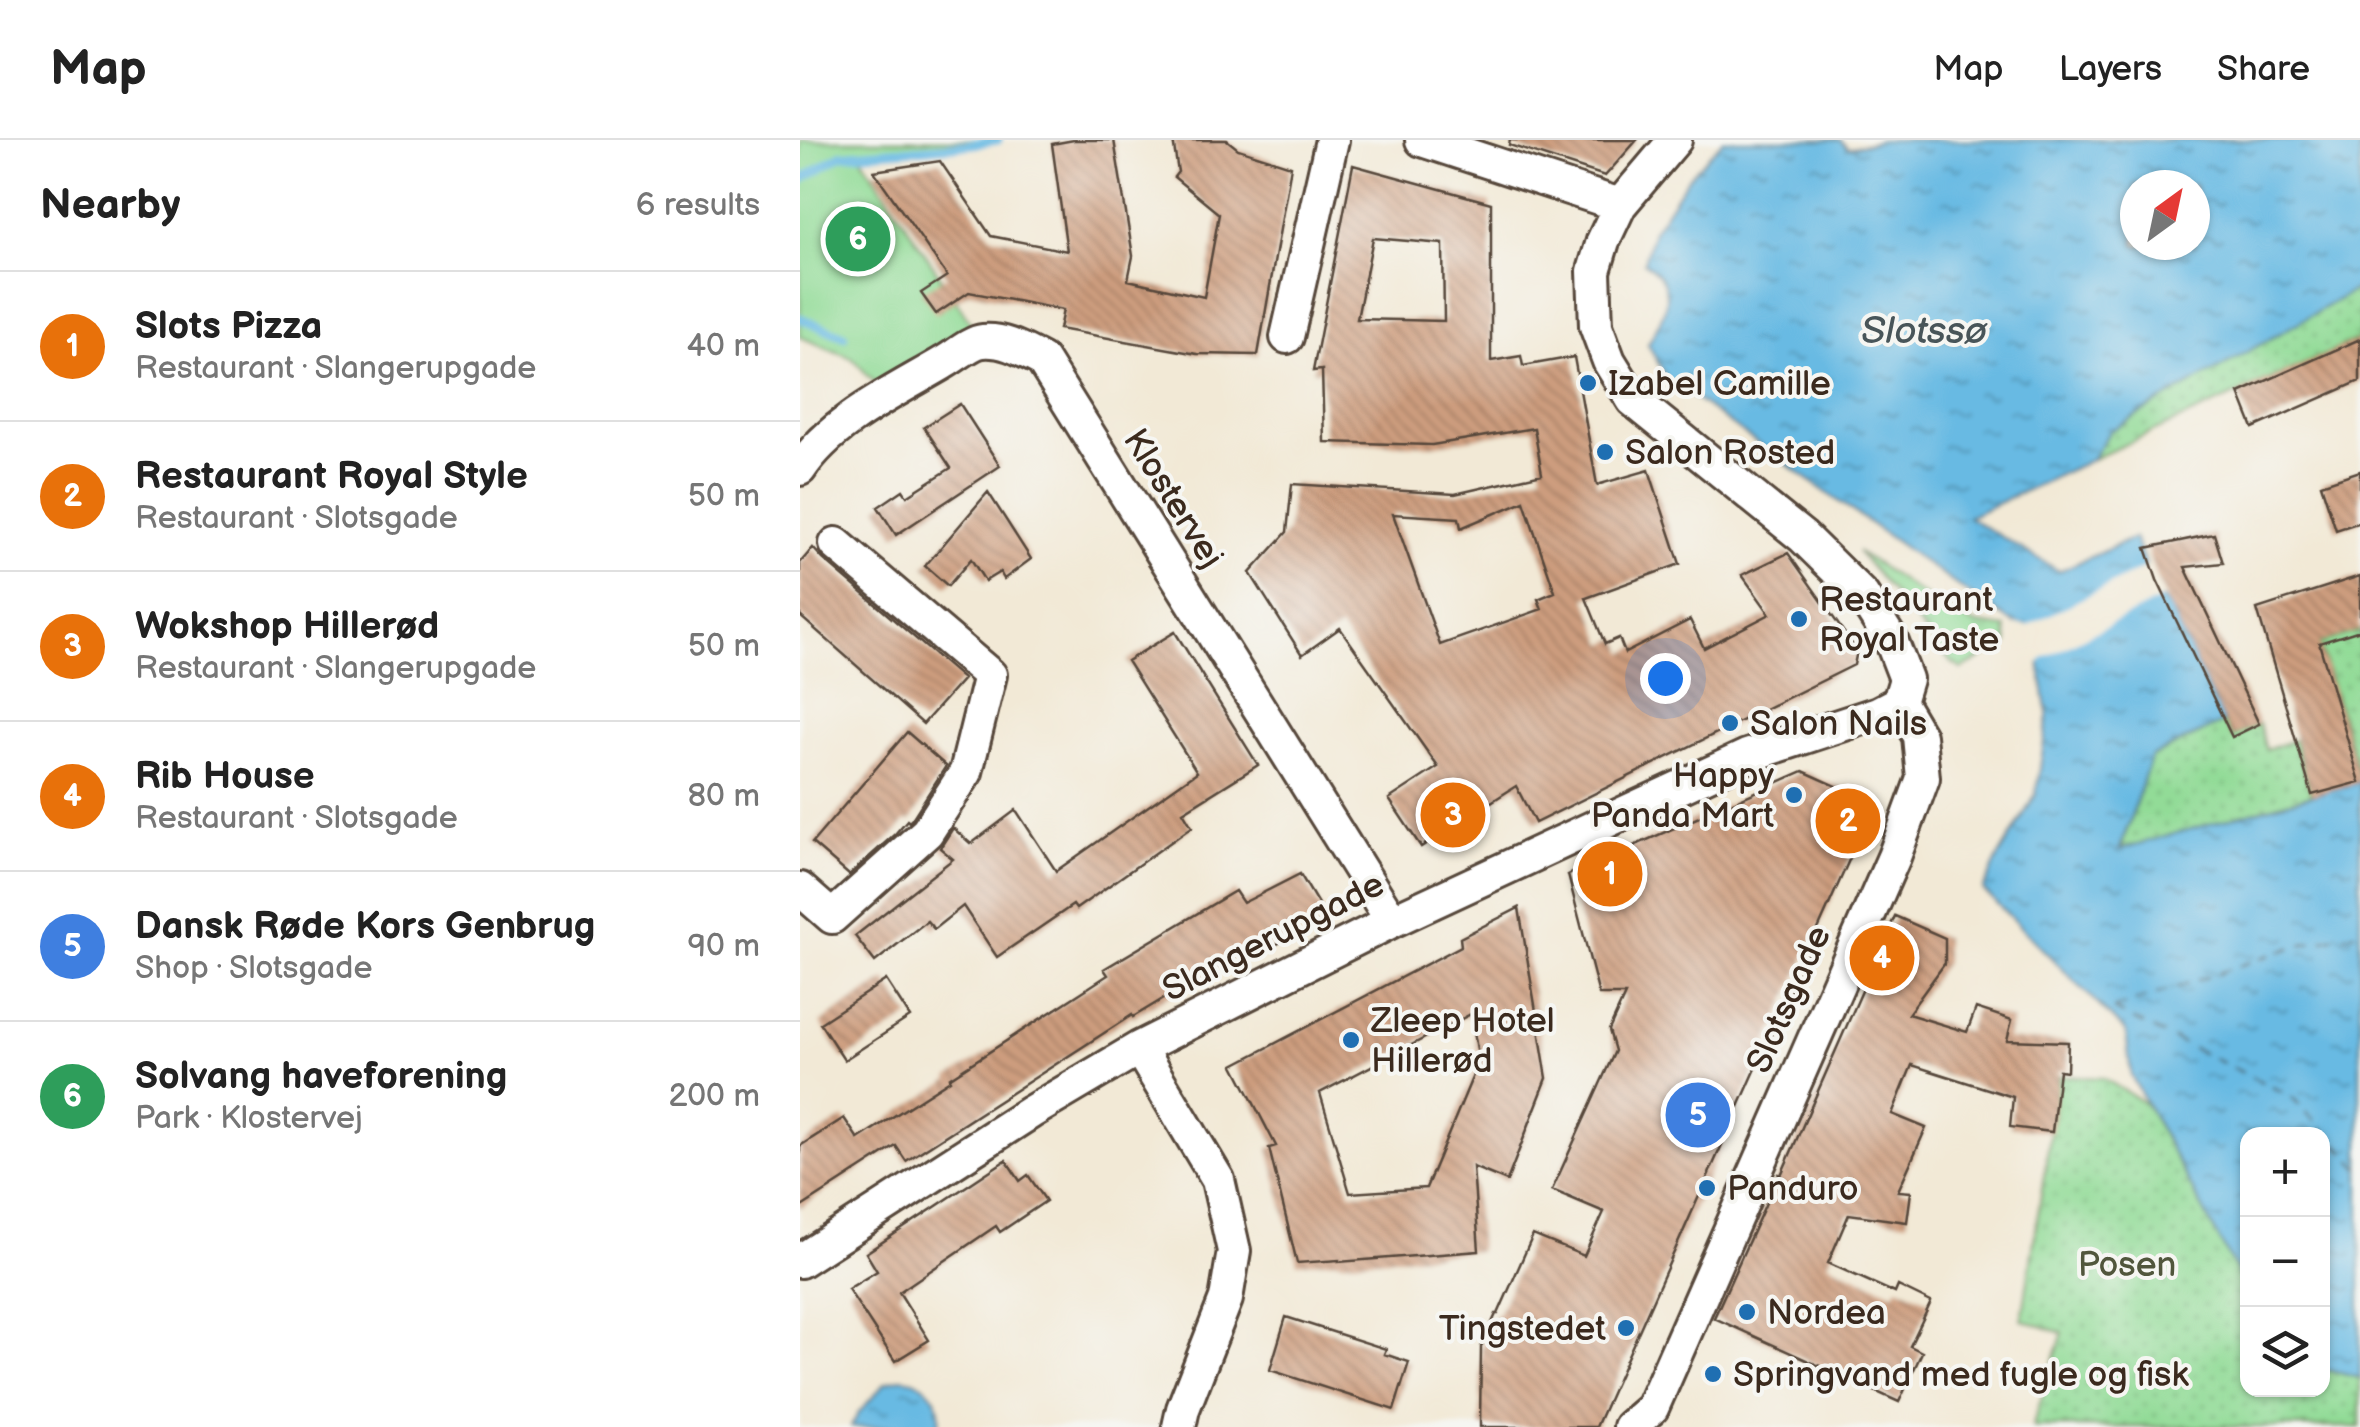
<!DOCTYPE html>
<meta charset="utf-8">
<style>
:root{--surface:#fff;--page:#f6f6f6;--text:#222;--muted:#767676;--line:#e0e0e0;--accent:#1f6fb2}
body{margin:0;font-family:"Balsamiq Sans",sans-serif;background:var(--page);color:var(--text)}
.controls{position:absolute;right:30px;bottom:30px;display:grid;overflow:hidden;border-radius:20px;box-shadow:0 2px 8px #0004}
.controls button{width:90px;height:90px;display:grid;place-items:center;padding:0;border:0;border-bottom:2px solid var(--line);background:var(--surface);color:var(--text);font:50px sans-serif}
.compass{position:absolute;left:1320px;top:30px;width:90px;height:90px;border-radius:50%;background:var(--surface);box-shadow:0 2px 8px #0004;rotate:33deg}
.you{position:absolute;left:865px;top:538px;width:35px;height:35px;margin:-25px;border:8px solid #fff;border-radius:50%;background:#1a73e8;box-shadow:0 0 0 15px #1a73e833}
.badge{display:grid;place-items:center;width:65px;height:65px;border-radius:50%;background:var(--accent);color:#fff;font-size:32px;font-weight:700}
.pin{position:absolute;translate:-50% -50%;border:5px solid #fff;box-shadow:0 2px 10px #0006}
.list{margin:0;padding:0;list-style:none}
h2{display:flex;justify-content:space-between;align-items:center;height:130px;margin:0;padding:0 40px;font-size:42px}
h2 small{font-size:32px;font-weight:400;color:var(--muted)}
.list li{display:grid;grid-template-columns:65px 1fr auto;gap:30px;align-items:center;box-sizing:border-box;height:150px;padding:0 40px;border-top:2px solid var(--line)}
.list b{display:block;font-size:38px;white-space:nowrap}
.list p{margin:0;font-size:32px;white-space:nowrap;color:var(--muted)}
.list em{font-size:32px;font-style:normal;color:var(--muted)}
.icon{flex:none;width:55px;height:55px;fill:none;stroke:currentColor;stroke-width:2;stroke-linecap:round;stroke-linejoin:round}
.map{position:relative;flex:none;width:1560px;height:1287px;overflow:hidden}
header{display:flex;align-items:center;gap:60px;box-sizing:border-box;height:140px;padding:0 50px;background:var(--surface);border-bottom:2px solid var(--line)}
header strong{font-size:48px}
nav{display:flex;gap:55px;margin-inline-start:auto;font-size:35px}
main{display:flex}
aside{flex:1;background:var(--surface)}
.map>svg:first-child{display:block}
</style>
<header>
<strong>Map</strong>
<nav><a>Map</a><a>Layers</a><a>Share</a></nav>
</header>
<main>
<aside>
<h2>Nearby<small>6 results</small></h2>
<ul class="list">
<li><span class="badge" style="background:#e8710a">1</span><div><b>Slots Pizza</b><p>Restaurant · Slangerupgade</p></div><em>40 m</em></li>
<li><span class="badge" style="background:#e8710a">2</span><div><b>Restaurant Royal Style</b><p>Restaurant · Slotsgade</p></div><em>50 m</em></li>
<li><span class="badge" style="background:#e8710a">3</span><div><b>Wokshop Hillerød</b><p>Restaurant · Slangerupgade</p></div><em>50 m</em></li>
<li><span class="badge" style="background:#e8710a">4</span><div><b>Rib House</b><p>Restaurant · Slotsgade</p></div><em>80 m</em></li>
<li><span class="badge" style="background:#3f7fe0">5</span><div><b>Dansk Røde Kors Genbrug</b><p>Shop · Slotsgade</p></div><em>90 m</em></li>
<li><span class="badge" style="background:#2e9e5b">6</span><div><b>Solvang haveforening</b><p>Park · Klostervej</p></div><em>200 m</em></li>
</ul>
</aside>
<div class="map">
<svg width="1560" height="1287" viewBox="0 0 1560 1287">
<defs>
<pattern id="grass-tufts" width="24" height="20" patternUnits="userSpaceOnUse" patternTransform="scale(2.5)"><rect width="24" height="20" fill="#92db97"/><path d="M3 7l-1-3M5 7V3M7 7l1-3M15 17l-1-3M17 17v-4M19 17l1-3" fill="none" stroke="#7fbc82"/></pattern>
<pattern id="park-dots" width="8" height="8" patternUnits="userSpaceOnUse" patternTransform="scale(2.5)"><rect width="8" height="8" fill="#92db97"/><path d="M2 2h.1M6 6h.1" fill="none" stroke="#7fbc82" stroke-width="1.8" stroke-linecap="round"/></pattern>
<pattern id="water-ripples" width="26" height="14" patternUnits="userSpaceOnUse" patternTransform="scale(2.5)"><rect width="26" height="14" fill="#67bae3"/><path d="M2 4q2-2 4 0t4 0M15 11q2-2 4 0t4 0" fill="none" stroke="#5697b7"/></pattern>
<pattern id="building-back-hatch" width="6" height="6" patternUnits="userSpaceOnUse" patternTransform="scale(2.5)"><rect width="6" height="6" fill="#cd9d7e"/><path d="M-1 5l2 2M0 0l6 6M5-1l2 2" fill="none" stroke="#a88067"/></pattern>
</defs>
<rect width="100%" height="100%" fill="#f6f6f2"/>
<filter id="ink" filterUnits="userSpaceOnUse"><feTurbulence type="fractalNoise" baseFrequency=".01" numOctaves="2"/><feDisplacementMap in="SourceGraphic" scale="20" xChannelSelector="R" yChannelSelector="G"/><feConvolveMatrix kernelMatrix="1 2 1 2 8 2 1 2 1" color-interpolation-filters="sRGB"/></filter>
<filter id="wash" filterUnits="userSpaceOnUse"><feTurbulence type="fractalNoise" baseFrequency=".0048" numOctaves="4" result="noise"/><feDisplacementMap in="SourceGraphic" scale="40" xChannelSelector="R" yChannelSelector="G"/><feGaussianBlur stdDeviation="2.25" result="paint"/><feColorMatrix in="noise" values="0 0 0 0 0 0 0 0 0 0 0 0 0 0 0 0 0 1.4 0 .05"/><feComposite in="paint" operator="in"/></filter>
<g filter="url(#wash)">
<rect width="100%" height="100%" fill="#f2e9d6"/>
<path fill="url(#grass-tufts)" stroke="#66825a" stroke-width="2.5" d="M1057,411l96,64 19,8 34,5 2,15 -46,26 -12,-8z"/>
<path fill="url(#park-dots)" stroke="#66825a" stroke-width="2.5" d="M1560,147v52l-269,121 18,-29z
M1560,490v148l-41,-135z
M1424,582l8,15 27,-13 7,26 28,-10 18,55 -192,55 31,-93z
M1259,936l44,2 43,26 101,187 1,99h74l1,-21 37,9v49h-328l31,-94 -41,-13z"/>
<path fill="#92db97" stroke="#66825a" stroke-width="2.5" d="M0,0h198l-32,5 -106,9 112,171 -95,60 -25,-27 -52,-21z"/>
<path fill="url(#water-ripples)" stroke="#517280" stroke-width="2.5" fill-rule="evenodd" d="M923,0h117l8,8 34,-8h478v147l-250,144 -19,29 -123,57 91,54 75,-33 25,58 11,11 54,115 -73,35 -31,92 240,-67v596l-37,-9 -1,-235h-74l-1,157 -116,-216 -5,-43 -143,-142 16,-34 37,-62 12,-78 -8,-51 -20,-38 -54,-35 -299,-213 -19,-35c10,-19 26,-42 14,-64 -3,-6 -12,-13 -18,-18l9,-31 35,-53zM1335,45h60v60h-60z
M101,1238c6,1 12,1 17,4 17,9 25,27 20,45h-87l7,-13 27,-31z"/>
<path fill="#f2e9d6" d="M1351,424l14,33 -121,61 -8,8 -21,-42 12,2z"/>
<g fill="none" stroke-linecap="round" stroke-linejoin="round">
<path stroke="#67bae3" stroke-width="9" d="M0,41l40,-26 126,-10 32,-5
M0,178l44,18"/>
<path stroke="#485559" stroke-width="2.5" stroke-dasharray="12 10" stroke-linecap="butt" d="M1314,869l185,-64 61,-13
M1313,870l178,86 69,72"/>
</g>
<g id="blocks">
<path fill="url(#building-back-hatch)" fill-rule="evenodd" d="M274,0h40l19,116 -5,24 76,17 15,-83 -45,-37 4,-5 -5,-32h54l11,9 53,17 -33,189 -61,-1 -138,-25 4,-19 -94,-18 -33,22 -15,-21 26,-17 -73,-105 66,-10 51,75 76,15 -15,-107z
M710,0h127l-32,36 -96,-31z
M553,25l138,38v158l30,-5 2,10 51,-9 23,128 52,-15 31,94 -94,34 19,46 14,-6 6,15 65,-33 14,28 66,-34 -28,-39 46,-22 69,98 -3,14 -319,158 -19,-37 -95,61 -32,-48 49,-32 -98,-139 -38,27 -52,-82 37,-41 5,-48 163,10 87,-20 -8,-46 -102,17 -108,-3 -2,-72 -9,1zM573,98l70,6 1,77 -87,-2zM724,361l31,91 -17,7 4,10 -102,36 -47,-131 66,4 2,10z
M1560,199v42l-107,47 -14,-35z
M160,264l40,62 -104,69 -18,-28 25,-17 4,6 44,-28 -27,-41z
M1560,331v51l-24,8 -15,-46z
M188,352l43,67 -27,20 -4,-7 -15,9 -14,-22 -23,27 -23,-20z
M1414,394l9,29 -38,4 74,157 -27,13 -75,-157 -11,-32z
M13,408l10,11 140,120 -40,45 -123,-108v-53z
M1560,436v54l-41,13 41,139 -48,13 -55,-186z
M375,492l83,133 -75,47 9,15 -116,82 -3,-4 -76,52 -34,-51 -29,23 -7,-8 -52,41 -20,-26 98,-77 -13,-11 13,-20 18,16 45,-34 40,61 141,-99 -70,-111z
M107,592l39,34 -34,53 -3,3 -2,-2 -12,14 -46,41 -37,-32z
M1003,631l60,27 7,15 -274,614h-116l1,-80 15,-33h2l35,-79 51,21 20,-44 -52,-22 63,-139 -6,-21 16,-35h-26l-31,-120z
M500,734l27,45 -56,28 -5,-10 -133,80 -1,-2 -226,146 -10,-15 -96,62v-62l44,-28 14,21 92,-59 -1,-2 159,-103 -4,-6 131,-78 8,12z
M719,768l28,170 -40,103 -34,-14 6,84 -140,11v-2l-42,3 -28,-115 7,-2 -42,-81 227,-119 -1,-8zM671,874l8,47 -53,127 -76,5 -30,-100z
M1095,776l50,22v25l-37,51 59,18 9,-24 36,12 -5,20 61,2 -1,29 -8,-1 -7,62 -42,-5 3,-30 -101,-32 -20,49 34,14 -28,63 13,1 -4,30 -58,-8 -21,49 67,30 3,-7 33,16 -21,44 12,6 -23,50 -185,-84 65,-144 2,1z
M86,840l24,37 -66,43 -24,-37z
M206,1020l14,21 8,-6 18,26 -46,31 -4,-6 -97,66 30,48 -34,21 -47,-72 29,-18 -11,-18z
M486,1177l100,32 -2,5 25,8 -15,48 -124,-40z"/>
</g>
</g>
<g filter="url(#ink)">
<use href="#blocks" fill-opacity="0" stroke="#56473a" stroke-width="2.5"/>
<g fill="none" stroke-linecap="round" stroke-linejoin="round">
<g stroke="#56473a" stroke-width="38">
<path id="minor" d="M622,0l198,65
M487,197l45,-197
M0,329c30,-47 96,-78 143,-106 11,-6 28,-21 40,-22 22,-2 41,10 59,19l350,561
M0,749l32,28 95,-85 39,-60 24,-97 -154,-131
M339,908l79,132 16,71 -8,48 -43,110 -4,18
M0,1121l231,-149 108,-64 253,-127 355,-165 131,-43 21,-11 7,-23 -15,-39 -28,-44 -60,-59 -170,-137 -24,-39 -13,-35 -2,-55 9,-30 17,-36 55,-65
M830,1287l22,-19 242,-551 29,-79 -4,-42 -20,-34"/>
</g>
<use href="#minor" stroke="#fff" stroke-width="32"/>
</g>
</g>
<g fill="#1f6fb2" stroke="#f6f6f2" stroke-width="4">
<circle cx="788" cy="243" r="10"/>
<circle cx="805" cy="312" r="10"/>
<circle cx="999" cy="479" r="10"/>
<circle cx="930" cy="583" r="10"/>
<circle cx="994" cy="655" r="10"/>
<circle cx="551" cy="900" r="10"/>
<circle cx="907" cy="1048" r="10"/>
<circle cx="947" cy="1172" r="10"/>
<circle cx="826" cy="1188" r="10"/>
<circle cx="913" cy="1234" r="10"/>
</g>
<g text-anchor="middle" stroke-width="8" stroke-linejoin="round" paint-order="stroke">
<g font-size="35" fill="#3b2a1e" stroke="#f6f6f2" text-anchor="start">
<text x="808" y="255">Izabel Camille</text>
<text x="825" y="324">Salon Rosted</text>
<text x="1019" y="471">Restaurant<tspan x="1019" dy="40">Royal Taste</tspan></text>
<text x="950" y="595">Salon Nails</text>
<text x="974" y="647" text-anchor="end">Happy<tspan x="974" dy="40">Panda Mart</tspan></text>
<text x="571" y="892">Zleep Hotel<tspan x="571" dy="40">Hillerød</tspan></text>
<text x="927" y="1060">Panduro</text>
<text x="967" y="1184">Nordea</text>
<text x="806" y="1200" text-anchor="end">Tingstedet</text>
<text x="933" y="1246">Springvand med fugle og fisk</text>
</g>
<g font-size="35" fill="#3b2a1e" stroke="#f6f6f2">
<text transform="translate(374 358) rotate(58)" y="12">Klostervej</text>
<text transform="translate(473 796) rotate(-27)" y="12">Slangerupgade</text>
<text transform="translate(988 859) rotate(-66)" y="12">Slotsgade</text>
</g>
<g font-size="35" fill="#51563c" stroke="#f6f6f2">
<text x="1327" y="1136">Posen</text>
</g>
<g font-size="38" font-style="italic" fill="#485559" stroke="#f6f6f2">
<text x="1124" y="203">Slotssø</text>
</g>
</g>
</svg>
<div class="controls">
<button>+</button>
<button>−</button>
<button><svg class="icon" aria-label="layers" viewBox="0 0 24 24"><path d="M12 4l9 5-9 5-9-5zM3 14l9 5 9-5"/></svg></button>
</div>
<svg class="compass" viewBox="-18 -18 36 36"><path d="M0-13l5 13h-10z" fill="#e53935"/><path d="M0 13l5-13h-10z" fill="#767676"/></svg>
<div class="you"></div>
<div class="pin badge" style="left:810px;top:734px;background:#e8710a">1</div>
<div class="pin badge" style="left:1048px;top:681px;background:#e8710a">2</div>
<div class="pin badge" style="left:653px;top:675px;background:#e8710a">3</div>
<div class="pin badge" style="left:1082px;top:818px;background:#e8710a">4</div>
<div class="pin badge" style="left:898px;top:975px;background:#3f7fe0">5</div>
<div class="pin badge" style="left:58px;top:99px;background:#2e9e5b">6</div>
</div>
</main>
